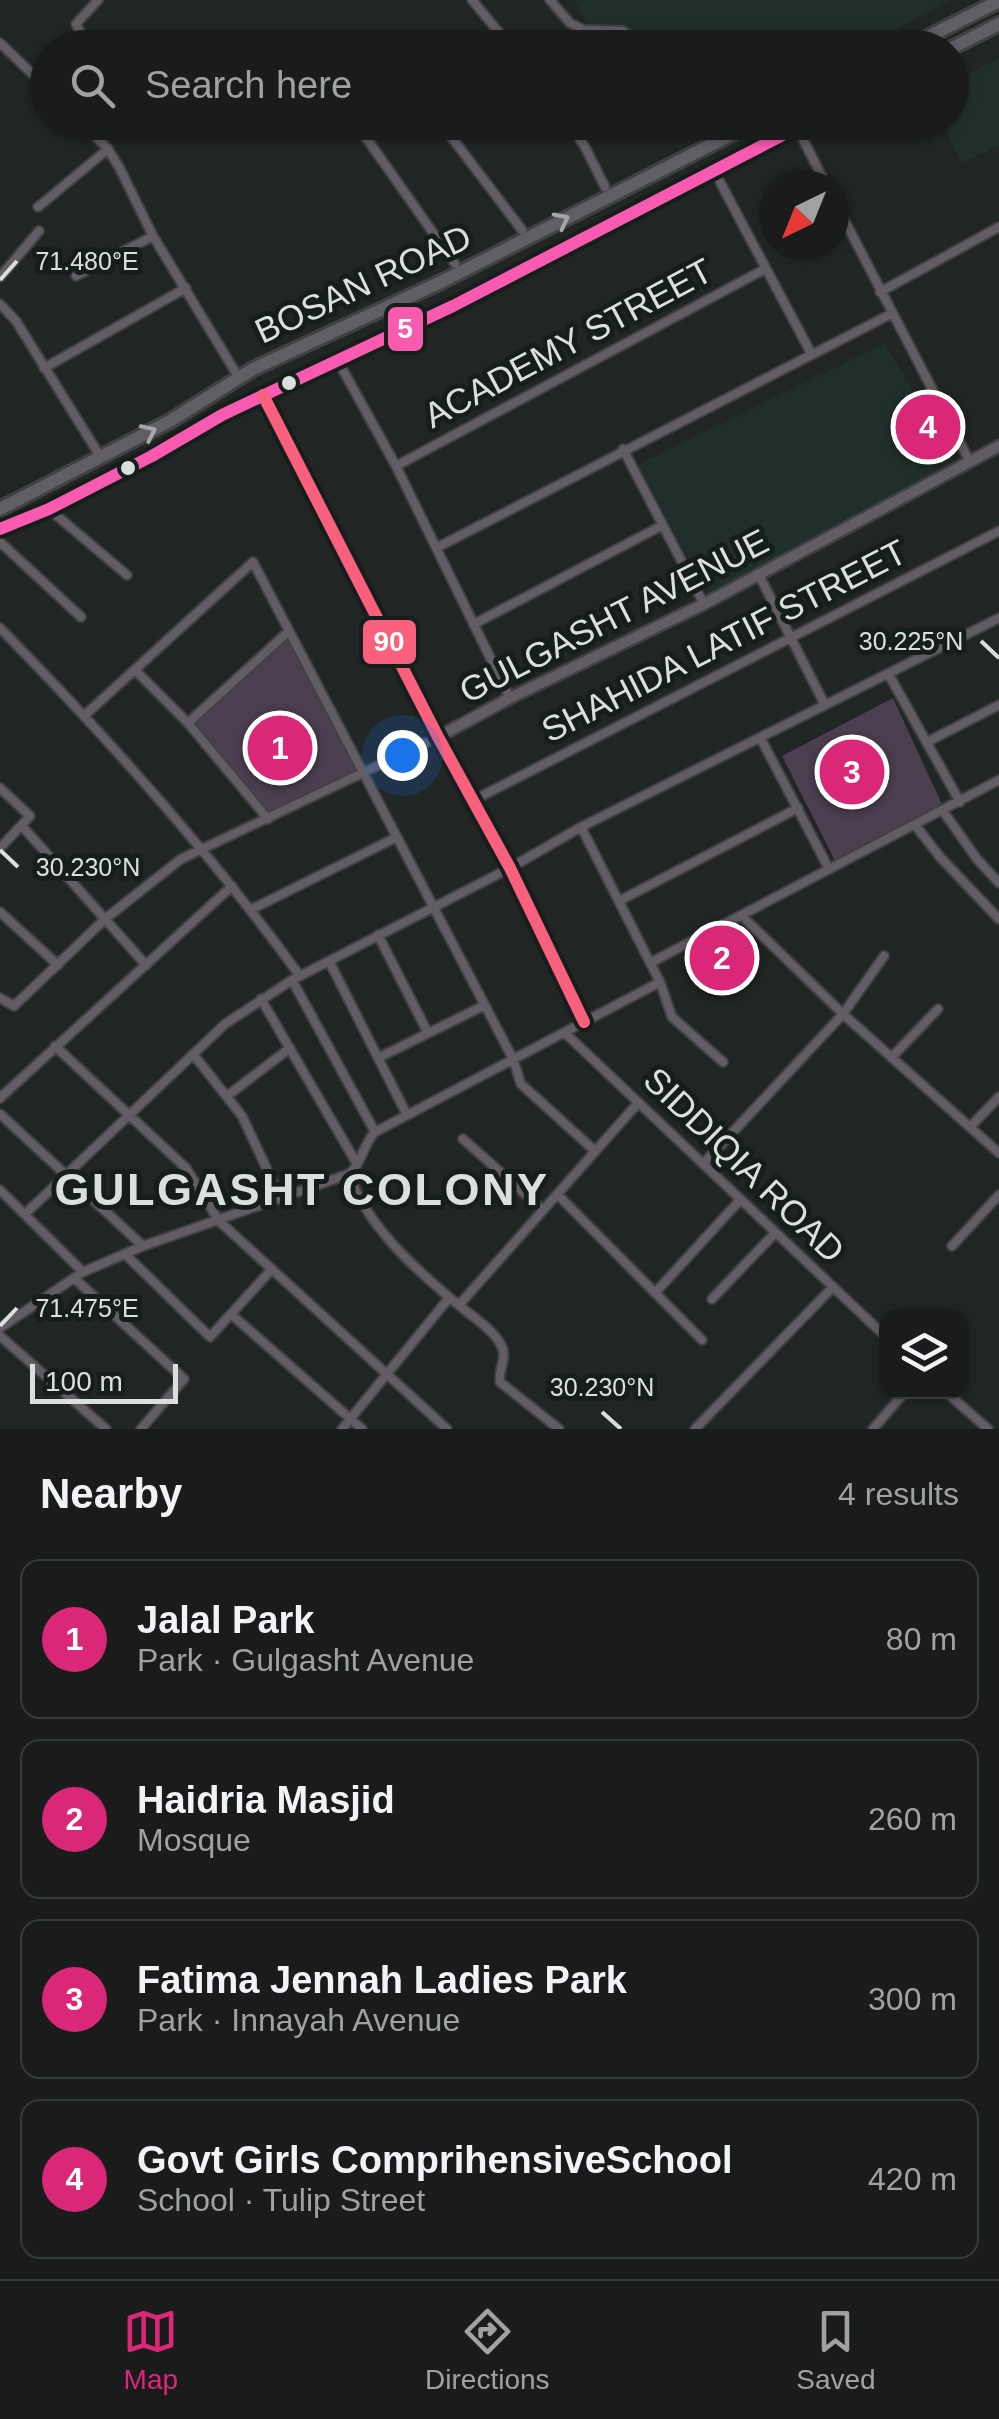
<!DOCTYPE html>
<meta charset="utf-8">
<style>
:root{--surface:#191c1b;--page:#222524;--text:#f1f3f6;--muted:#9fa1a3;--line:#373a3a;--accent:#db2777}
body{margin:0;font-family:Helvetica,sans-serif;background:var(--page);color:var(--text)}
.controls{position:absolute;right:30px;bottom:30px;display:grid;overflow:hidden;border-radius:20px;box-shadow:0 2px 8px #0004}
.controls button{width:90px;height:90px;display:grid;place-items:center;padding:0;border:0;border-bottom:2px solid var(--line);background:var(--surface);color:var(--text);font:50px sans-serif}
.compass{position:absolute;left:759px;top:170px;width:90px;height:90px;border-radius:50%;background:var(--surface);box-shadow:0 2px 8px #0004;rotate:223deg}
.scale{position:absolute;left:30px;bottom:25px;width:148px;box-sizing:border-box;padding-left:10px;border:5px solid #dbe0de;border-top:0;font-size:28px;line-height:35px;white-space:nowrap;color:#dbe0de;-webkit-text-stroke:8px #161e1c;paint-order:stroke}
.you{position:absolute;left:402px;top:755px;width:35px;height:35px;margin:-25px;border:8px solid #fff;border-radius:50%;background:#1a73e8;box-shadow:0 0 0 15px #1a73e833}
.badge{display:grid;place-items:center;width:65px;height:65px;border-radius:50%;background:var(--accent);color:#fff;font-size:32px;font-weight:700}
.pin{position:absolute;translate:-50% -50%;border:5px solid #fff;box-shadow:0 2px 10px #0006}
.list{margin:0;padding:0;list-style:none}
h2{display:flex;justify-content:space-between;align-items:center;height:130px;margin:0;padding:0 40px;font-size:42px}
h2 small{font-size:32px;font-weight:400;color:var(--muted)}
.list li{display:grid;grid-template-columns:65px 1fr auto;gap:30px;align-items:center;box-sizing:border-box;height:160px;margin:0 20px 20px;padding:0 20px;border:2px solid var(--line);border-radius:20px}
.list b{display:block;font-size:38px;white-space:nowrap}
.list p{margin:0;font-size:32px;white-space:nowrap;color:var(--muted)}
.list em{font-size:32px;font-style:normal;color:var(--muted)}
.icon{flex:none;width:55px;height:55px;fill:none;stroke:currentColor;stroke-width:2;stroke-linecap:round;stroke-linejoin:round}
.map{position:relative;flex:none;width:999px;height:1429px;overflow:hidden}
.search{position:absolute;background:var(--surface);box-shadow:0 2px 8px #0004;left:30px;right:30px;top:30px;height:110px;display:flex;align-items:center;gap:25px;box-sizing:border-box;padding:0 35px;border-radius:55px;color:var(--muted);font-size:38px}
.sheet{height:850px;background:var(--surface)}
nav{display:flex;justify-content:space-around;align-items:center;box-sizing:border-box;height:140px;border-top:2px solid var(--line);background:var(--surface);font-size:28px;color:var(--muted)}
nav a{display:grid;justify-items:center;gap:5px}
nav .on{color:var(--accent)}
.map>svg:first-child{display:block}
</style>
<div class="map">
<svg width="999" height="1429" viewBox="0 0 999 1429">
<rect width="100%" height="100%" fill="#212524"/>
<path fill="#212f2c" d="M574,0h376l-90,48 -224,-1 -48,-23z
M999,58v87l-37,18 -20,-40 10,-1v-39z
M885,343l71,122 -248,129 -70,-129z"/>
<path fill="#4b3f4f" d="M289,631l75,143 -96,45 -80,-96z
M893,698l53,115 -107,56 -57,-113z"/>
<g fill="none" stroke-linecap="round" stroke-linejoin="round">
<g stroke="#404242" stroke-width="12">
<path id="minor" d="M472,0l40,48
M550,0l20,23 14,7 39,1 26,17
M0,43l48,46
M88,48l-12,-24 22,-24
M412,48l2,-4
M81,122l27,27 11,18 34,69 86,142
M362,122l-2,7 95,135
M440,122l82,108
M568,122l17,25 20,40
M803,139l23,46
M720,182l91,171
M834,200l136,262
M38,207l70,-58
M76,276l77,-40
M0,277l39,-46
M880,292l119,-65
M0,304l16,17 84,135
M338,361l58,105 114,232
M44,368l142,-80
M623,449l81,155
M396,466l369,-197
M50,510l77,65
M0,542l81,75
M436,548l455,-234
M759,575l66,130
M474,624l187,-98
M0,628c107,109 210,224 300,348
M136,671l52,52 80,96
M889,675l71,127
M85,715l168,-153 260,497 8,25 74,67
M188,723l101,-92
M761,739l68,130
M927,742l72,-37
M0,788l30,28 -30,32
M474,800l525,-269
M943,811l34,48 22,24
M915,825l25,32 59,62
M22,826l124,139
M581,827l79,155 12,35 51,45
M619,901l179,-93
M252,909l145,-72
M0,912l58,53
M743,917l100,97 156,139
M378,935l50,98
M329,961l78,154
M650,963l349,-183
M292,980l83,152
M0,998l14,8 91,-87 76,-60 257,-122
M261,999l96,165
M565,1033l321,304
M55,1046l131,122 33,53 228,208
M193,1054l49,62 39,83
M892,1057l46,-48
M378,1058l107,-53
M227,1096l63,-48
M0,1098l232,-212
M0,1114l143,132
M970,1127l29,-30
M463,1139l80,71
M703,1164l140,-150 41,-58
M349,1174c18,52 65,94 107,129 13,11 38,27 45,42 7,12 -3,24 -1,37l59,47
M0,1190l83,82
M557,1194l145,146
M25,1214l200,-190 67,-44 218,-112 71,-41 418,-209
M952,1246l47,-51
M125,1254l85,83 62,-68
M74,1278l110,101 -43,50
M655,1293l85,-93
M712,1299l63,-66
M459,1305l179,-202
M232,1315l130,114
M0,1328l83,-56 60,-26 206,-72c13,-10 14,-30 26,-42l285,-150
M0,1336l106,93
M946,1392l42,37
M342,1429l107,-131
M695,1429l138,-142
M873,1429l32,-37"/>
</g>
<g stroke="#404242" stroke-width="15">
<path id="tertiary" d="M263,395l175,342 72,131 74,154
M438,737l72,-39 194,-94 295,-158"/>
</g>
<g stroke="#404242" stroke-width="18">
<path id="primary" d="M906,48l93,-47
M952,48l47,-24
M0,509l170,-88 83,-52 188,-87 315,-160
M0,529l49,-20 103,-53 70,-41 231,-109 355,-184"/>
</g>
<use href="#minor" stroke="#625d65" stroke-width="8"/>
<use href="#tertiary" stroke="#625d65" stroke-width="10"/>
<use href="#primary" stroke="#625e65" stroke-width="12"/>
<g stroke="#161e1c" stroke-width="20">
<path id="bus-1" d="M0,529l49,-20 103,-53 70,-41 231,-109 355,-184"/>
</g>
<g stroke="#161e1c" stroke-width="20">
<path id="bus-2" d="M263,395l175,342 72,131 74,154"/>
</g>
<use href="#bus-1" stroke="#f75aaf" stroke-width="12"/>
<use href="#bus-2" stroke="#f8607d" stroke-width="12"/>
</g>
<defs><path id="oneway-chevron" d="M-2-3.5L2.5 0L-2 3.5" fill="none" stroke-width="1.6" stroke-linecap="round" stroke-linejoin="round" transform="scale(2.5)"/></defs>
<g stroke="#a5a6a8">
<use href="#oneway-chevron" transform="translate(562 220) rotate(-27)"/>
<use href="#oneway-chevron" transform="translate(149 432) rotate(-26)"/>
</g>
<path fill="none" stroke="#dbe0de" stroke-width="4" d="M0,280l17,-19M981,641l18,17M0,850l18,17M0,1326l17,-18M602,1412l19,17"/>
<g fill="#dbe0de" stroke="#161e1c" stroke-width="4">
<circle cx="289" cy="383" r="9"/>
<circle cx="128" cy="468" r="9"/>
</g>
<g text-anchor="middle" stroke-width="10" stroke-linejoin="round" paint-order="stroke">
<g font-size="35" fill="#dbe0de" stroke="#161e1c">
<text transform="translate(363 284) rotate(-25)" y="12">BOSAN ROAD</text>
<text transform="translate(568 343) rotate(-28)" y="12">ACADEMY STREET</text>
<text transform="translate(614 616) rotate(-27)" y="12">GULGASHT AVENUE</text>
<text transform="translate(724 641) rotate(-27)" y="12">SHAHIDA LATIF STREET</text>
<text transform="translate(744 1165) rotate(44)" y="12">SIDDIQIA ROAD</text>
</g>
<g font-size="45" font-weight="bold" letter-spacing="2.5" fill="#dbe0de" stroke="#161e1c">
<text x="302" y="1205">GULGASHT COLONY</text>
</g>
</g>
<g font-size="25" text-anchor="middle" fill="#dbe0de" stroke="#161e1c" stroke-width="10" stroke-linejoin="round" paint-order="stroke">
<text x="87" y="270">71.480°E</text>
<text x="911" y="650">30.225°N</text>
<text x="88" y="876">30.230°N</text>
<text x="87" y="1317">71.475°E</text>
<text x="602" y="1396">30.230°N</text>
</g>
<g stroke="#161e1c" stroke-width="4">
<rect x="386" y="305" width="39" height="48" rx="10" fill="#f75aaf"/>
<rect x="361" y="618" width="57" height="48" rx="10" fill="#f8607d"/>
</g>
<g font-size="28" text-anchor="middle" font-weight="bold" fill="#fff">
<text x="405" y="338">5</text>
<text x="389" y="651">90</text>
</g>
</svg>
<div class="controls">
<button><svg class="icon" aria-label="layers" viewBox="0 0 24 24"><path d="M12 4l9 5-9 5-9-5zM3 14l9 5 9-5"/></svg></button>
</div>
<svg class="compass" viewBox="-18 -18 36 36"><path d="M0-13l5 13h-10z" fill="#e53935"/><path d="M0 13l5-13h-10z" fill="#9fa1a3"/></svg>
<div class="scale">100 m</div>
<div class="you"></div>
<div class="pin badge" style="left:280px;top:748px">1</div>
<div class="pin badge" style="left:722px;top:958px">2</div>
<div class="pin badge" style="left:852px;top:772px">3</div>
<div class="pin badge" style="left:928px;top:427px">4</div>
<div class="search"><svg class="icon" aria-label="search" viewBox="0 0 24 24"><circle cx="10" cy="10" r="6"/><path d="M15 15l6 6"/></svg>Search here</div>
</div>
<section class="sheet">
<h2>Nearby<small>4 results</small></h2>
<ul class="list">
<li><span class="badge">1</span><div><b>Jalal Park</b><p>Park · Gulgasht Avenue</p></div><em>80 m</em></li>
<li><span class="badge">2</span><div><b>Haidria Masjid</b><p>Mosque</p></div><em>260 m</em></li>
<li><span class="badge">3</span><div><b>Fatima Jennah Ladies Park</b><p>Park · Innayah Avenue</p></div><em>300 m</em></li>
<li><span class="badge">4</span><div><b>Govt Girls ComprihensiveSchool</b><p>School · Tulip Street</p></div><em>420 m</em></li>
</ul>
</section>
<nav>
<a class="on"><svg class="icon" aria-label="map" viewBox="0 0 24 24"><path d="M3 6l6-2 6 2 6-2v14l-6 2-6-2-6 2zM9 4v14M15 6v14"/></svg>Map</a>
<a><svg class="icon" aria-label="directions" viewBox="0 0 24 24"><path d="M12 3l9 9-9 9-9-9zM9 14v-3h6M13 9l2 2-2 2"/></svg>Directions</a>
<a><svg class="icon" aria-label="saved" viewBox="0 0 24 24"><path d="M7 4h10v16l-5-4-5 4z"/></svg>Saved</a>
</nav>
